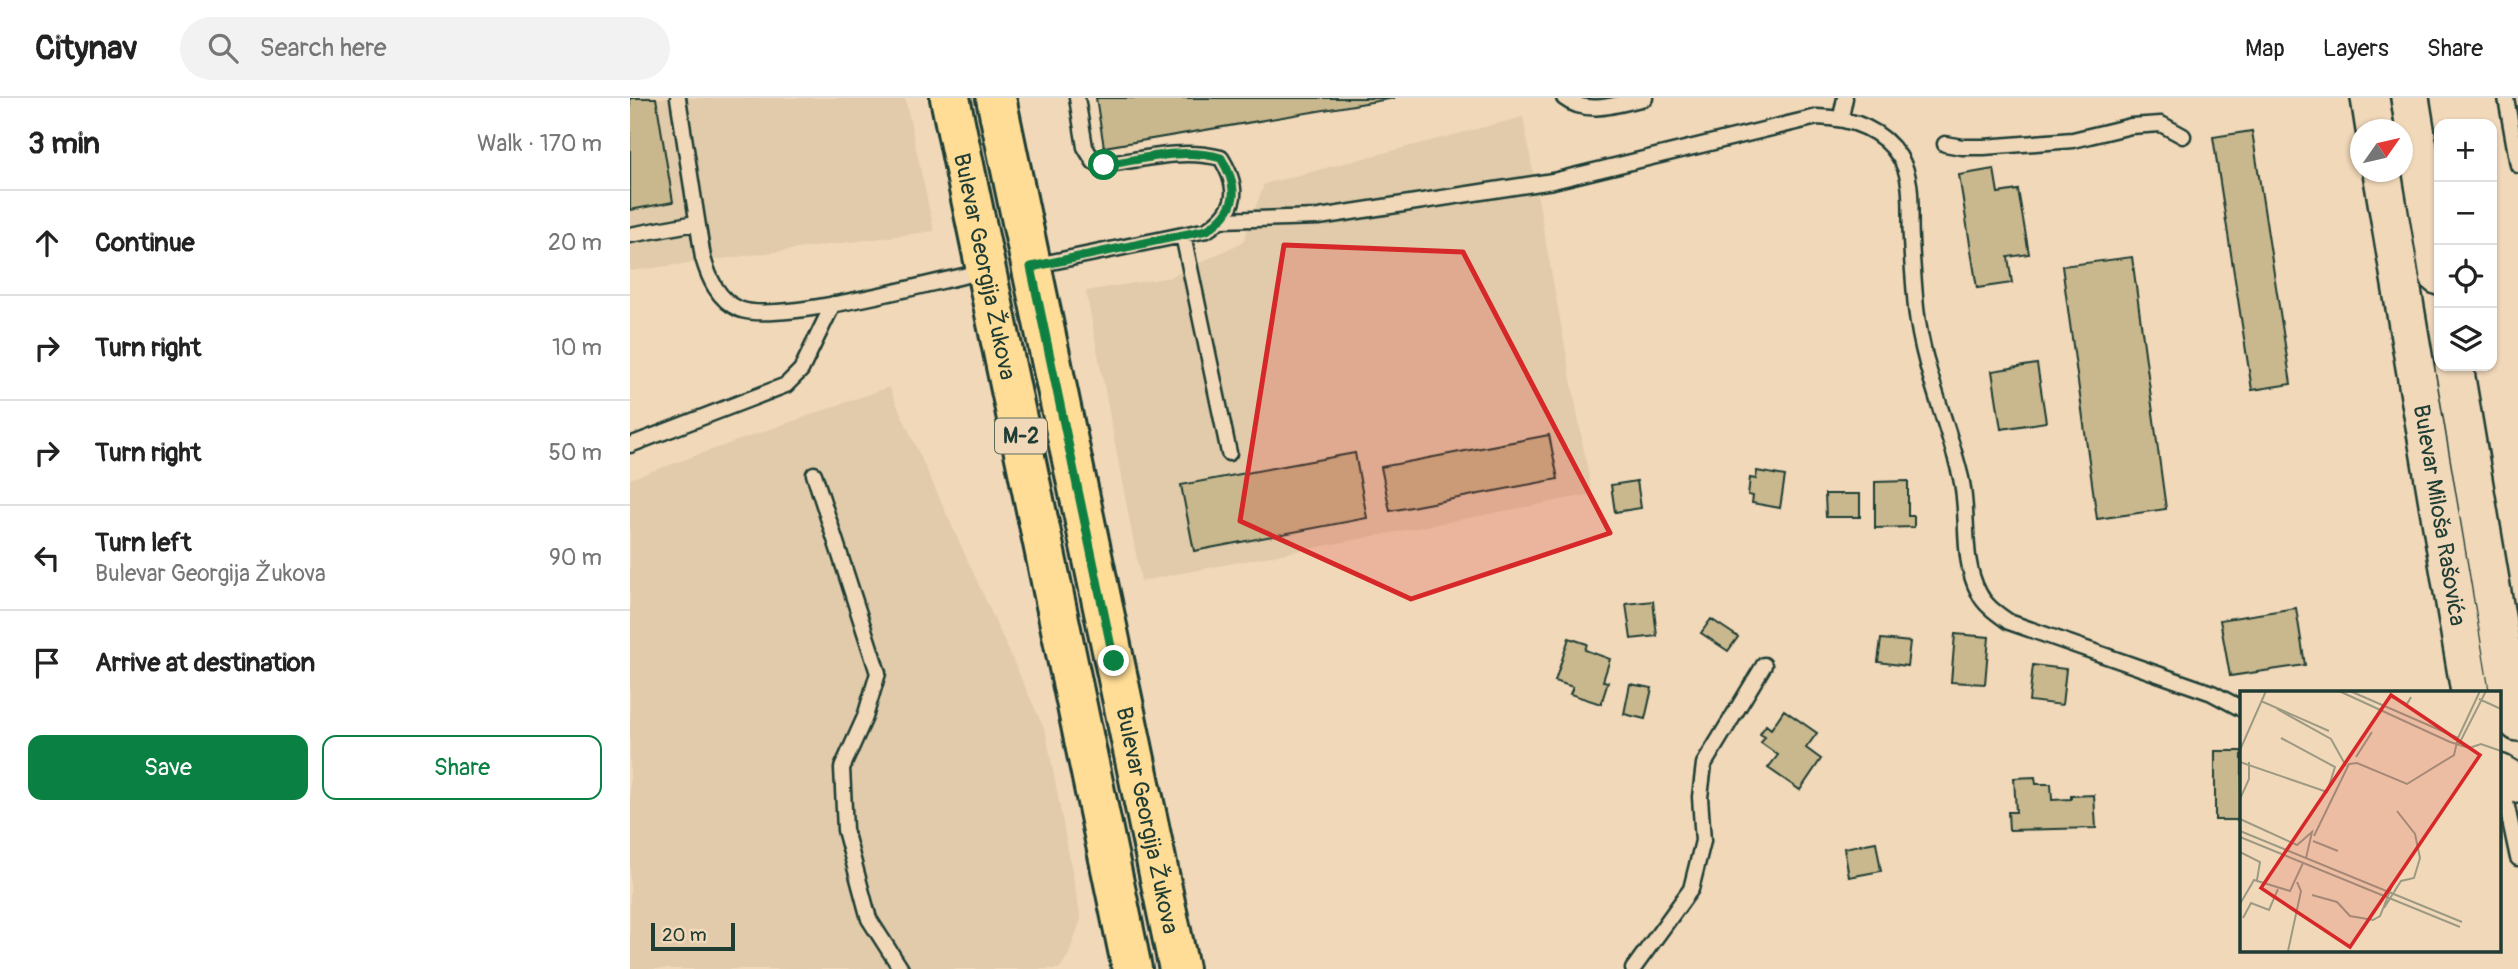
<!DOCTYPE html>
<meta charset="utf-8">
<style>
:root{--surface:#fff;--page:#f2f2f2;--text:#222;--muted:#767676;--line:#e0e0e0;--accent:#0b8043}
body{margin:0;font-family:Pangolin,sans-serif;background:var(--page);color:var(--text)}
.controls{position:absolute;right:21px;top:21px;display:grid;overflow:hidden;border-radius:14px;box-shadow:0 2px 5px #0004}
.controls button{width:63px;height:63px;display:grid;place-items:center;padding:0;border:0;border-bottom:2px solid var(--line);background:var(--surface);color:var(--text);font:35px sans-serif}
.compass{position:absolute;left:1720px;top:21px;width:63px;height:63px;border-radius:50%;background:var(--surface);box-shadow:0 2px 5px #0004;rotate:56deg}
.scale{position:absolute;left:21px;bottom:18px;width:84px;box-sizing:border-box;padding-left:7px;border:4px solid #1f3d34;border-top:0;font-size:19px;line-height:24px;white-space:nowrap;color:#1f3d34;-webkit-text-stroke:5px #f1d8b9;paint-order:stroke}
.stop{position:absolute;width:21px;height:21px;margin:-16px;border:5px solid #0b8043;border-radius:50%;background:#fff}
.stop.end{background:#0b8043;border-color:#fff;box-shadow:0 2px 7px #0008}
.list{margin:0;padding:0;list-style:none}
h2{display:flex;justify-content:space-between;align-items:center;height:91px;margin:0;padding:0 28px;font-size:30px}
h2 small{font-size:23px;font-weight:400;color:var(--muted)}
.list li{display:grid;grid-template-columns:46px 1fr auto;gap:21px;align-items:center;box-sizing:border-box;height:105px;padding:0 28px;border-top:2px solid var(--line)}
.list b{display:block;font-size:26px;white-space:nowrap}
.list p{margin:0;font-size:23px;white-space:nowrap;color:var(--muted)}
.list em{font-size:23px;font-style:normal;color:var(--muted)}
.actions{display:flex;gap:14px;padding:21px 28px}
.actions a{flex:1;padding:16px 0;border:2px solid var(--accent);border-radius:14px;text-align:center;font-size:24px;color:var(--accent)}
.actions .main{background:var(--accent);color:#fff}
.icon{flex:none;width:38px;height:38px;fill:none;stroke:currentColor;stroke-width:2;stroke-linecap:round;stroke-linejoin:round}
.map{position:relative;flex:none;width:1888px;height:871px;overflow:hidden}
header{display:flex;align-items:center;gap:42px;box-sizing:border-box;height:98px;padding:0 35px;background:var(--surface);border-bottom:2px solid var(--line)}
header strong{font-size:33px}
nav{display:flex;gap:38px;margin-inline-start:auto;font-size:24px}
.search{width:490px;height:63px;background:var(--page);display:flex;align-items:center;gap:18px;box-sizing:border-box;padding:0 24px;border-radius:38px;color:var(--muted);font-size:26px}
main{display:flex}
aside{flex:1;background:var(--surface)}
.map>svg:first-child{display:block}
</style>
<header>
<strong>Citynav</strong>
<div class="search"><svg class="icon" aria-label="search" viewBox="0 0 24 24"><circle cx="10" cy="10" r="6"/><path d="M15 15l6 6"/></svg>Search here</div>
<nav><a>Map</a><a>Layers</a><a>Share</a></nav>
</header>
<main>
<aside>
<h2>3 min<small>Walk · 170 m</small></h2>
<ul class="list">
<li><svg class="icon" aria-label="ahead" viewBox="0 0 24 24"><path d="M12 20V5M6 11l6-6 6 6"/></svg><div><b>Continue</b></div><em>20 m</em></li>
<li><svg class="icon" aria-label="right" viewBox="0 0 24 24"><path d="M7 20v-9h11M14 6l5 5-5 5"/></svg><div><b>Turn right</b></div><em>10 m</em></li>
<li><svg class="icon" aria-label="right" viewBox="0 0 24 24"><path d="M7 20v-9h11M14 6l5 5-5 5"/></svg><div><b>Turn right</b></div><em>50 m</em></li>
<li><svg class="icon" aria-label="left" viewBox="0 0 24 24"><path d="M17 20v-9H6M10 6l-5 5 5 5"/></svg><div><b>Turn left</b><p>Bulevar Georgija Žukova</p></div><em>90 m</em></li>
<li><svg class="icon" aria-label="arrive" viewBox="0 0 24 24"><path d="M6 21V4h12l-3 4 3 4H6"/></svg><div><b>Arrive at destination</b></div></li>
</ul>
<div class="actions"><a class="main">Save</a><a>Share</a></div>
</aside>
<div class="map">
<svg width="1888" height="871" viewBox="0 0 1888 871">
<rect width="100%" height="100%" fill="#f1d8b9"/>
<filter id="ink" filterUnits="userSpaceOnUse"><feTurbulence type="fractalNoise" baseFrequency=".0143" numOctaves="2"/><feDisplacementMap in="SourceGraphic" scale="14" xChannelSelector="R" yChannelSelector="G"/><feConvolveMatrix kernelMatrix="1 2 1 2 8 2 1 2 1" color-interpolation-filters="sRGB"/></filter>
<g filter="url(#ink)">
<path fill="#e1cbaa" d="M0,0h275l29,133 -304,40z
M893,19l69,377 -451,87 -55,-290 84,-14 73,-35 21,-58z
M259,289l157,346 35,186 -13,37 -9,13h-429v-490z"/>
<path fill="#c9b88d" stroke="#1f3d34" stroke-width="2" d="M0,0h26l17,104 -43,8z
M466,0h299l-291,49z
M1622,33l39,253 -39,6 -39,-253z
M1364,71l4,24 20,-3 11,64 -21,3 4,26 -35,5 -18,-113z
M1502,159l34,252 -69,10 -35,-253z
M1407,266l9,58 -45,7 -9,-58z
M919,337l9,44 -168,32 -9,-44z
M725,355l12,65 -173,33 -13,-66z
M1127,373l28,5 -5,32 -28,-5 1,-7 -5,-1 2,-17 6,1z
M1007,383l4,27 -26,4 -4,-27z
M1278,383v35h6v11l-39,1v-46z
M1195,396h35v23h-34z
M1023,503l4,35 -26,3 -5,-35z
M1666,510l9,57 -75,11 -10,-56z
M1081,521l27,18 -10,14 -27,-18z
M1325,536l34,3 -4,47 -34,-2z
M939,540l18,6 -2,6 25,9 -7,22 5,1 -7,22 -31,-10 3,-7 -18,-6z
M1251,541l29,3 -3,24 -29,-4z
M1403,567l33,4 -4,36 -33,-4z
M1000,586l22,4 -7,31 -21,-5z
M1154,612l33,23 -11,15 15,11 -21,31 -32,-22 10,-13 -17,-12 4,-6 -5,-3 6,-9 5,4z
M1585,653h27v69h-27z
M1405,679l1,7h15l1,16 19,-1v-3l23,-1 2,33 -87,2 -1,-18h8l-2,-34z
M1246,744l5,29 -32,6 -5,-29z"/>
<g fill="none" stroke-linecap="round" stroke-linejoin="round">
<g stroke="#1f3d34" stroke-width="19">
<path id="service" d="M48,0l25,160c6,20 15,42 36,51 38,16 198,-28 246,-38
M934,0c23,18 54,6 81,0
M1876,0l12,67
M1211,19l4,-19
M1315,46l17,3h22l89,-7 58,-14 30,-2 22,12
M591,122l98,-3 234,-36 264,-64c32,1 63,10 82,39 16,24 10,56 12,83 1,23 3,46 5,69 7,61 31,112 45,170 9,37 -1,80 18,115 6,13 19,21 30,29l203,71 30,16
M0,137l66,-12
M553,137l46,218
M402,168l175,-36c31,-21 33,-41 14,-72 -38,-10 -78,1 -117,7l-10,-3 -9,-15 -8,-49
M0,347l156,-60 15,-15 32,-66
M184,376l64,199 -13,44 -23,51 3,62 24,89 32,50
M1871,681l17,79
M1003,871l58,-80 12,-48 -3,-44 4,-33 60,-99"/>
</g>
<g stroke="#1f3d34" stroke-width="42">
<g id="tertiary">
<path d="M1740,0l5,32"/>
<path d="M1780,0l29,178"/>
<path id="s1" d="M1752,74l88,520"/>
<path d="M1824,268l55,328 5,23 4,5"/>
<path d="M1869,675l19,11"/>
</g>
</g>
<g stroke="#1f3d34" stroke-width="44">
<g id="primary">
<path id="s2" d="M320,0l182,871"/>
<path id="s3" d="M366,0l183,871"/>
</g>
</g>
<use href="#service" stroke="#f1d8b9" stroke-width="14"/>
<use href="#tertiary" stroke="#f1d8b9" stroke-width="37"/>
<use href="#primary" stroke="#ffdd96" stroke-width="38"/>
</g>
</g>
<g fill="none" stroke-linecap="round" stroke-linejoin="round" filter="url(#ink)">
<path stroke="#0b8043" stroke-width="9" d="M474,67c39,-6 79,-18 117,-7 19,31 17,51 -14,72l-176,37 83,394"/>
</g>
<path fill="#d62828" fill-opacity="0.2" stroke="#d62828" stroke-width="5" stroke-linejoin="round" d="M654,147l179,7 147,281 -199,66 -171,-78z"/>
<g text-anchor="middle" stroke-width="5" stroke-linejoin="round" paint-order="stroke">
<rect fill="#f1d8b9" stroke="#5e6c5c" stroke-width="2" x="365" y="320.5" width="52" height="35" rx="5"/>
<g font-size="21" font-weight="bold" fill="#1f3d34">
<text x="391" y="345">M-2</text>
</g>
<g font-size="23" fill="#1f3d34" stroke="#f1d8b9">
<text dy="8" stroke="none"><textPath href="#s2" startOffset="172">Bulevar Georgija Žukova</textPath></text>
<text dy="8" stroke="none"><textPath href="#s1" startOffset="348">Bulevar Miloša Rašovića</textPath></text>
<text dy="8" stroke="none"><textPath href="#s3" startOffset="738">Bulevar Georgija Žukova</textPath></text>
</g>
</g>
<g transform="translate(1610 593)">
<rect width="261" height="261" fill="#f1d8b9"/>
<path fill="none" stroke="#9d9a84" stroke-width="2" d="M99,0l111,51 19,6 12,-4 20,7M110,0l108,47M149,5l18,8 4,-7M239,8l22,10M21,10l68,30M37,18l54,30 15,27M218,47l22,-47M219,53l27,-53M0,59l26,-59M116,66l16,-25M0,71l87,30 8,-25 -54,-29M0,108l9,-20v-17M0,128l57,26 15,-13 -6,26M0,140l222,91M74,145l35,-72 8,-1 50,21 47,-29 4,-17M0,146l220,90M73,150l25,10M0,161l20,10 -3,18M72,204l25,7 13,14 23,4 7,-4 12,-30M0,213l14,-24 36,11 13,-28M144,217l17,-27 13,-3 6,-20 -5,-24 -18,-23M3,227l8,-15 18,7 9,-21M48,260l13,-60 -4,-9"/>
<path fill="#d62828" fill-opacity="0.15" stroke="#d62828" stroke-width="3.5" d="M151,4l89,60 -130,192 -89,-59z"/>
<rect width="261" height="261" fill="none" stroke="#1f3d34" stroke-width="3.5"/>
</g>
</svg>
<div class="controls">
<button>+</button>
<button>−</button>
<button><svg class="icon" aria-label="locate" viewBox="0 0 24 24"><circle cx="12" cy="12" r="6"/><path d="M12 2v4M12 18v4M2 12h4M18 12h4"/></svg></button>
<button><svg class="icon" aria-label="layers" viewBox="0 0 24 24"><path d="M12 4l9 5-9 5-9-5zM3 14l9 5 9-5"/></svg></button>
</div>
<svg class="compass" viewBox="-18 -18 36 36"><path d="M0-13l5 13h-10z" fill="#e53935"/><path d="M0 13l5-13h-10z" fill="#767676"/></svg>
<div class="scale">20 m</div>
<div class="stop" style="left:474px;top:67px"></div>
<div class="stop end" style="left:484px;top:563px"></div>
</div>
</main>
